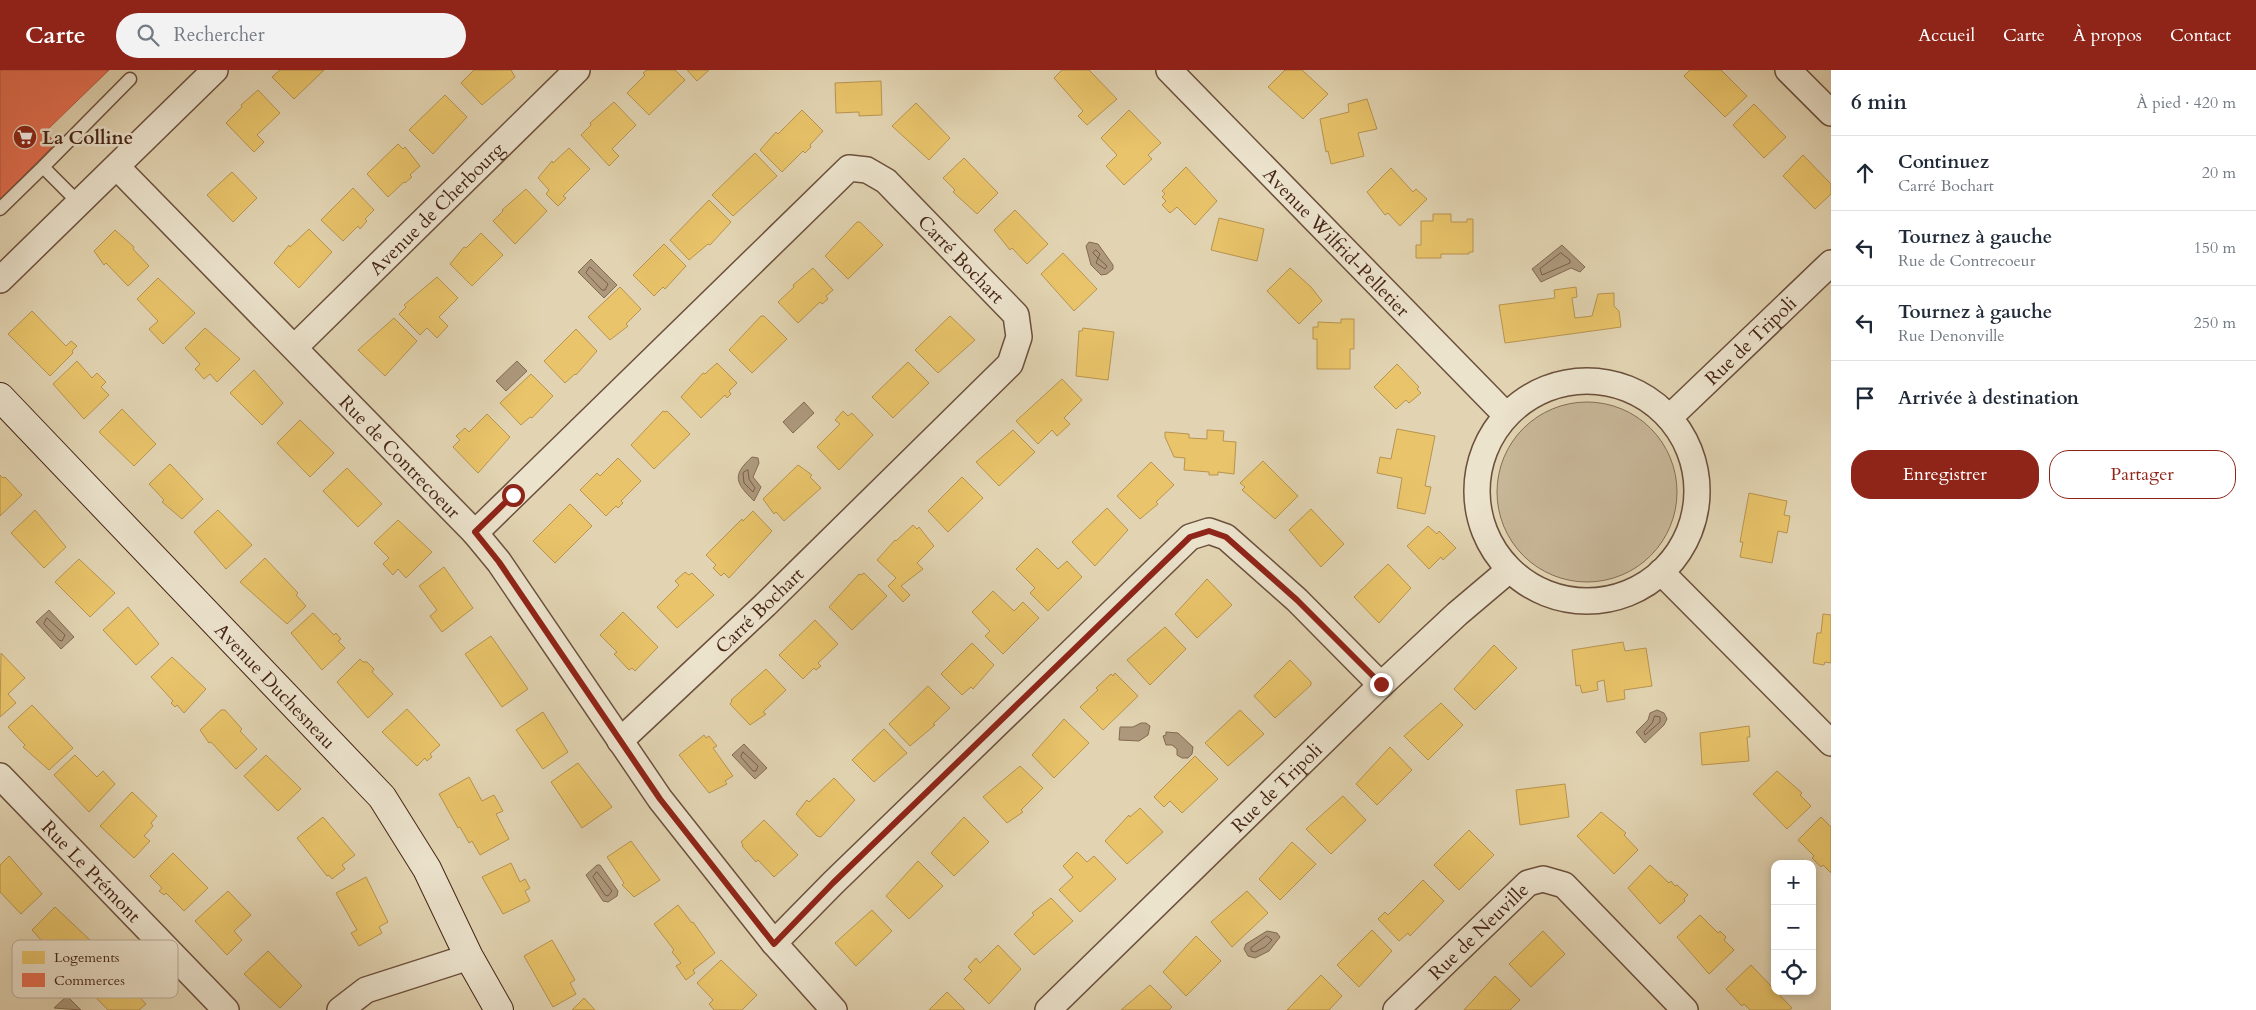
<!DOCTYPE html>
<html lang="fr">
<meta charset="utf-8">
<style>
:root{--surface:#fff;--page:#f2f2f3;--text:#1f2937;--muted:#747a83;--line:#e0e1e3;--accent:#8f2418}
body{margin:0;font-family:Cardo,serif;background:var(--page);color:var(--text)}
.controls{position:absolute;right:15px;bottom:15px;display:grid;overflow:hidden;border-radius:10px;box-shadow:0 2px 8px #0003}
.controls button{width:45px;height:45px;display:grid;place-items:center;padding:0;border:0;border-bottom:1px solid var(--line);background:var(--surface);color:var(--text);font:25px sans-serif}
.stop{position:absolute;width:15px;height:15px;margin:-11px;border:4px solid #8f2418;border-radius:50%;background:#fff}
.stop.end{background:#8f2418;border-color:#fff;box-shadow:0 1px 5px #0008}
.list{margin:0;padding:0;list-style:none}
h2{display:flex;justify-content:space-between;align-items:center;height:65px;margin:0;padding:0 20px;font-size:21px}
h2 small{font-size:16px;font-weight:400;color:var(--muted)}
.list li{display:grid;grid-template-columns:32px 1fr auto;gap:15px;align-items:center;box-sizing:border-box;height:75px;padding:0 20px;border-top:1px solid var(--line)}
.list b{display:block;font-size:19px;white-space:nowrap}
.list p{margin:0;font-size:16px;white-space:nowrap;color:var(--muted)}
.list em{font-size:16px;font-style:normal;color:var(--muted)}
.actions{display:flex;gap:10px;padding:15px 20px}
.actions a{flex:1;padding:11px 0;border:1px solid var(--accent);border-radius:20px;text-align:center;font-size:18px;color:var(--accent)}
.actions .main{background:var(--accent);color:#fff}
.icon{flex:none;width:28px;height:28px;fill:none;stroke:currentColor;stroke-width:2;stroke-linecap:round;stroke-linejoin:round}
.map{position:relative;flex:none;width:1831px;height:940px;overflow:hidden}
header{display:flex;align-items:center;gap:30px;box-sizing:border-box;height:70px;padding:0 25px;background:var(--accent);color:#fff}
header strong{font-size:24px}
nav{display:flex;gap:28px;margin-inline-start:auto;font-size:18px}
.search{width:350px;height:45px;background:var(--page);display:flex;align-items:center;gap:12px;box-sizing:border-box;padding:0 18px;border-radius:28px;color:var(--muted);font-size:19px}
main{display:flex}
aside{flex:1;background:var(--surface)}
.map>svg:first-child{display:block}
</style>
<header>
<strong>Carte</strong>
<div class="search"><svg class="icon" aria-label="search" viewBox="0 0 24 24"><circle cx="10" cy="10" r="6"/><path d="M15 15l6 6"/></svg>Rechercher</div>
<nav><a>Accueil</a><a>Carte</a><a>À propos</a><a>Contact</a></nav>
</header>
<main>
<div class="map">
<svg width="1831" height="940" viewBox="0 0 1831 940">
<rect width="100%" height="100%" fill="#e2d4b2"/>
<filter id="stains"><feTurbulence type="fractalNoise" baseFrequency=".004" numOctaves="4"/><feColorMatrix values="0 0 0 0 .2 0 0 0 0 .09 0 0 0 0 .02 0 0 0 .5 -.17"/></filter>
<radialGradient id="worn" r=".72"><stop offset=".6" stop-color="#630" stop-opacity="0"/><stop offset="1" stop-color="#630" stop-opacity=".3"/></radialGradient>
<path fill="#c7b697" stroke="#866d56" d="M1497 422a90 90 0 1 1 180 0a90 90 0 1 1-180 0Z"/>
<path fill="#ad987c" stroke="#836a52" d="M1089,172l9,2 15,21v4l-6,5 -6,1 -10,-10 -5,-19z
M1562,175l23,22 -5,5 -9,-4 -30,14 -9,-13z
M591,189l26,26 -13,13 -26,-26z
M517,291l10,10 -21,20 -10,-10z
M804,332l10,11 -21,20 -10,-11z
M752,387l6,1 1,5 -6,14 8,10 -7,14c-18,-18 -23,-25 -2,-44z
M49,540l25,27 -13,12 -25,-27z
M1657,640l7,3 3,6 -3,6 -19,18 -9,-11 12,-12 2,-7z
M1141,653h5l4,3 -2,9 -9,6 -20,-1 1,-13h13z
M1166,662l12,1 15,14 -1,7 -4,4h-6l-5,-3v-6l-5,-4h-6l-3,-9 3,-1z
M744,674l23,24 -12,11 -23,-24z
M597,795h3l18,26 -1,5 -9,6 -5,-1 -17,-26z
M1267,861l10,2 3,4 -11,14 -14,7 -7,-2 -4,-7 2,-5z
M67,926l14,14 -27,-2z"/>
<path fill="#e9c46a" stroke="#b89450" d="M280,0h44l-30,29 -22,-22z
M474,0h37l4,7 -33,28 -21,-22z
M647,0h28l10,10 -36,35 -22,-22 18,-18 -2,-2z
M687,0h22l-12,11z
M1062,0h27l28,29 -30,26 -9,-9 5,-5 -29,-33z
M1285,0h17l26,24 -25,25 -35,-32z
M1690,0h31l26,26 -22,21 -41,-41z
M881,11l1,34 -23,1v-4l-23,1 -1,-30z
M258,20l22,23 -23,22 7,7 -10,10 -28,-29 16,-16 -1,-2z
M445,25l22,22 -34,37 -24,-24z
M1367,29l10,30 -19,4 6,23 -33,8 -3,-13 -2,1 -6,-33 29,-7 -1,-8z
M614,32l22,23 -24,24 7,7 -10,10 -28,-31 10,-10 -1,-2z
M916,33l34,35 -21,22 -37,-34z
M1754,34l32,33 -22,21 -31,-33z
M802,40l21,21 -13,14 1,2 -6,6 -2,-2 -21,21 -22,-22 16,-18 2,2z
M1129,40l32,33 -13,12 4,4 -28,26 -18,-19 11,-11 -16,-17z
M398,74l5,5 2,-2 15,19 -10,9 2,2 -7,6 -1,-1 -16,15 -21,-23z
M569,78l21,21 -27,27 3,2 -8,8 -12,-12 3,-4 -11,-12 14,-17 1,2z
M755,83l22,23 -44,40 -21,-21z
M1803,85l28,29v10l-16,15 -32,-33z
M964,88l34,35 -21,21 -24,-22 2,-2 -12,-12z
M1186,97l31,34 -22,24 -18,-18 -7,6 -8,-8 4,-4 -4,-4 3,-3 -3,-3z
M1391,98l22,24 3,-3 11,10 -27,27 -12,-13 -3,2 -18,-23z
M232,102l25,26 -24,24 -26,-27z
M353,118l21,22 -9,9 2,2 -7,8 -2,-3 -15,15 -22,-21z
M526,119l21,22 -32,33 -22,-23 10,-10 -1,-1z
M709,130l22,22 -21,23 -2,-1 -19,16 -19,-20z
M1015,140l33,34 -21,20 -15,-16 -2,2 -16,-20z
M1433,144h18v8h16v-3h6v33h-4v2h-28v4h-25v-13h5v-24h12z
M1219,148l45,11 -7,32 -46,-11z
M857,152h3l23,23 -35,34 -23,-23z
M309,159l23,23 -33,36 -25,-25 15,-18 1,2z
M115,160l19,17 -1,2 16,17 -21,20 -22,-23 -2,2 -10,-14z
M481,163l22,22 -31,31 -22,-22 14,-17 2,1z
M664,174l22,22 -21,23 -2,-2 -9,9 -21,-21z
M1063,183l34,36 -23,22 -33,-37z
M813,198l20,22 -7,6 2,3 -6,5 -2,-2 -22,21 -20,-21 16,-15 -1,-2z
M1290,198l21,19 11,14 -23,23 -32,-33z
M437,207l21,21 -19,19 9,9 -11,12 -10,-10 -7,7 -21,-21 7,-7 -2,-2z
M158,208l37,35 -32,31 -14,-15 9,-8 -21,-22z
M620,217l21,22 -15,15 2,2 -18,14 -22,-23z
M1576,217l1,10 -5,1 3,20 17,-2 6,-22 16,-1v13l5,5 2,16 -116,16 -6,-38 56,-7 -1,-8z
M32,241l34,35 5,-5 6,5 -5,5 1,2 -23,23 -42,-42z
M761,246h3l23,23 -35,34 -23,-23z
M950,246l25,24 -37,33 -23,-23z
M394,248l23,23 -32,35 -27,-26z
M1341,249h13v30h-4v20h-33v-30h-4v-12h5v-5l23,1z
M205,258l35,31 -23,23 -7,-8 -6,5 -9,-10 5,-5 -15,-16z
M1083,258l31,4 -6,48 -32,-4 3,-45h3z
M576,259l21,22 -21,24 -1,-1 -10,9 -21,-22z
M77,291l15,17 5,-5 9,9 -5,5 8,8 -25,24 -31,-35z
M908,292l21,21 -36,35 -21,-21z
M717,293l20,20 -8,8 2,3 -4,4 -2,-3 -24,23 -20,-21 22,-24 2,1z
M1397,294l22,23 -2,2 4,4 -12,10 -3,-3 -10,9 -22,-22z
M254,300l29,33 -21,22 -32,-32z
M531,304l22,22 -21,22 -2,-1 -9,8 -21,-22z
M1062,309l20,21 -18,18 6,6 -13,12 -5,-6 -14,14 -22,-23z
M122,339l34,35 -22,22 -35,-34z
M663,341l2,1 2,-1 23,23 -36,35 -23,-24z
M843,341l5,5 4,-3 21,22 -34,35 -22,-23 23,-23 -5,-4z
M487,344l23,23 -32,36 -25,-26 7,-7 -4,-4 9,-8 4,4z
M300,350l34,33 -24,24 -33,-34z
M1397,359l38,7 -10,50 6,1 -6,27 -28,-6 5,-30 -25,-5 3,-16 11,2z
M1013,360l22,22 -36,34 -23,-24z
M1207,360l17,1 -1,10 13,1 -2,32 -16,-2v3h-9v-3l-25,-2 1,-12 -11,-1 -9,-20v-5l24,2v4l18,1z
M618,388l23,23 -20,20 2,2 -5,5 -2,-2 -10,10 -26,-26 17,-17 3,3z
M1263,391l35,35 -23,23 -33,-29 3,-3 -5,-4z
M1151,392l23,23 -18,17 2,2 -18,15 -23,-23z
M170,394l33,35 -21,20 -20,-17 2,-2 -15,-16z
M798,395l14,10 -2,2 11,11 -37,33 -8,-9 -2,2 -11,-15z
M347,398l35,36 -24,23 -35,-36z
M0,405l3,3 2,-1 17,18 -22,21z
M962,407l21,21 -35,34 -20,-21z
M1749,423l38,8 -3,14 6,1 -3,17 -9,-2 -6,32 -32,-6 3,-15h-3z
M570,434l22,22 -37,37 -22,-22z
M1107,438l21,22 -33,36 -23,-24z
M1311,439l33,35 -23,23 -32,-37z
M35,440l31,37 -22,21 -33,-35z
M218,440l34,35 -26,24 -32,-37z
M753,441l19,20 -43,47 -5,-5 -3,3 -8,-8 3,-3 -10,-10 36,-36 1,2z
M398,450l34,32 -26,26 -8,-9 -5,6 -10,-11 6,-6 -15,-15z
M913,455l4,4 2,-2 15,19 -17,17 6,6 -22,17 9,9 -7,7 -15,-16 8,-8 -19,-18 18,-20 1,1z
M1428,456l9,8 2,-3 17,17 -13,12 -2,-3 -12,12 -22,-23z
M1037,478l21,21 9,-8 15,16 -34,34 -18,-18 5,-5 -19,-19z
M265,488l33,35 -2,2 10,11 -19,18 -47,-42z
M79,489l36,34 -25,24 -35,-35z
M1388,494l23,24 -32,35 -25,-26z
M444,497l29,41 -31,24 -12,-16 7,-6 -18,-24z
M685,502l4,3 3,-2 22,22 -37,33 -20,-21 22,-22 -4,-4z
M864,503l23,23 -35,34 -23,-23 30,-33 2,1z
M1207,509l25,26 -35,33 -22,-24z
M993,521l21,20 9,-9 16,16 -36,36 -18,-18 5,-5 -18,-19z
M128,537l31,37 -23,21 -33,-35z
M623,542l35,35 -23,24 -3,-3 -3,2 -15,-16 3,-2 -17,-17z
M313,543l21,22 2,-2 5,6 -3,2 7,7 -23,22 -31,-37z
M1823,544l8,1v48l-6,-1 -1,3 -11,-2 4,-30h4z
M815,550l23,24 -20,19 3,3 -5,4 -2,-2 -11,11 -24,-24z
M1165,557l21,22 -36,36 -23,-25z
M491,566l37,53 -26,18 -37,-53z
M1623,572l2,9 21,-3 6,38 -28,4 1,9 -18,3 -3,-22 -7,2 1,8 -16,3 -2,-8 -4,1 -4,-36z
M972,573l22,22 -21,24 -2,-2 -9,8 -21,-21z
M1494,575l23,23 -42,42 -21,-21z
M1,583l24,25 -17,16 8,9 -16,14z
M172,587l34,32 -22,24 -7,-8 -2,2 -4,-4 2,-2 -22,-24z
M360,589l3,3h4l7,7 -2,3 21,22 -25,24 -31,-36z
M1290,590l21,22v3l-36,33 -21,-22z
M766,599l20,21 -23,22 3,2 -16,11 -20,-21 2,-3 -1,-1z
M1115,603l23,23 -35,34 -23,-23 18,-17 -2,-2 15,-14 2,2z
M928,616l22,22 -17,16 2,1 -25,21 -21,-22z
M1441,633l22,22 -35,35 -24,-24z
M32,635l41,43 -24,22 -26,-23 2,-2 -17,-18z
M407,639l33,36 -10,9 2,3 -5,4 -2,-3 -8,8 -35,-34z
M221,640h4l17,19 -2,2 17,18 -21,20 -25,-27 -2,1 -9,-13z
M1240,640l24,24 -36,32 -23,-23z
M543,642l25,40 -25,17 -27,-39z
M1064,649l25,24 -35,35 -22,-23z
M1749,656l1,11h-3l2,24 -47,4 -2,-32z
M884,659l23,24 -33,29 -22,-22z
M704,665l2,3 3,-2 8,10 -4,2 20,28 -8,5 2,3 -18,9 -30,-38z
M1390,677l22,23 -35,35 -21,-21z
M75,685l22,22 6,-6 12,13 -26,28 -35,-37z
M266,685l35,34 -23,22 -34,-35z
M1195,686l23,23 -36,34 -12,-12 -6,6 -10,-10z
M578,693l34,44 -30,21 -31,-46z
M1020,696l23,22 -22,22 2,2 -16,11 -24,-26z
M1777,701l25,22 -2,2 11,11 -24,23 -34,-35z
M469,707l13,24 12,-6 9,16 -7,3 13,25 -29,16 -8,-14 -3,2 -9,-16 -2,1 -19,-34z
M834,708l21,22 -34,37 -4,-1 -21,-22 11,-14 2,2z
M1565,714l4,33 -49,8 -4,-35z
M132,722l25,24 -6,7 2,3 -9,10 6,5 -16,17 -34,-32z
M1343,726l23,24 -35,34 -25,-25z
M1140,738l23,24 -36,32 -22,-23 24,-26 1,2z
M1601,742l25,21 -2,2 14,15 -24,24 -37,-38z
M323,747l32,38 -13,10 3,4 -13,10 -3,-4 -2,1 -30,-38z
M964,747l25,25 -35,34 -23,-23z
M1821,747l10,10v46l-8,-8 -2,2 -9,-9 2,-2 -16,-16z
M764,750l34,35 -24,22 -16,-17 -2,2 -14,-16 1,-1 -2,-3z
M1469,760l25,25 -35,35 -25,-25z
M631,771l29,39 -26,17 -12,-12 2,-2 -17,-26z
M1292,772l24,22 -36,36 -21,-21z
M1077,782l10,10 7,-6 22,23 -36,33 -21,-22 14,-13 -10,-11z
M173,783l35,35 -24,23 -18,-18 -2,2 -5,-4 3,-3 -12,-12z
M9,786l33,38 -21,20 -21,-22v-27z
M918,791l25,25 -34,33 -23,-23z
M511,793l9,19 5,-3 5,9 -5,3 5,10 -27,13 -21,-37z
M1650,795l19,18 2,-2 4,5 2,-1 11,10 -4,4 1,2 -25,23 -32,-36z
M366,807l22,45 -9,5 3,6 -23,13 -8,-13 6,-3 -21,-37z
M1423,810l21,21 -34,35 -2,-3 -9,8 -21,-22 7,-7 3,3z
M228,821l23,24 -17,16 8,9 -15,15 -32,-34z
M1247,821l21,22 -36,34 -21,-25z
M1051,828l22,23 -39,34 -20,-21 20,-19 -2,-2z
M678,835l14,18 1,-1 22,31 -22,17 2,3 -9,7 -10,-14 5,-3 -9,-11 2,-2 -20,-26z
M55,837l36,34 -26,25 -33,-36z
M872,840l20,21 -36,35 -21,-23z
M1700,845l18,18 2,-2 6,6 -2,3 10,10 -25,24 -32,-37z
M1372,860l20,21 -33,36 -22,-22z
M1543,861l22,23 -34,33 -22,-23z
M1196,866l25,25 -35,35 -23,-24z
M552,870l23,40 -5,3 6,11 -23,13 -29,-51z
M998,875l23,24 -32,35 -25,-25 8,-8 -4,-4 8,-9 4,5z
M268,881l34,35 -22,22 -36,-34z
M103,887l43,47 -7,6h-31l-29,-30z
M721,890l36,35 -15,15h-28l-5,-6 4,-4 -16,-17z
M1751,895l41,43 -3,2h-39l-6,-6 -2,2 -16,-17z
M1321,905l21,21 -13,14h-42z
M1495,906l25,24 -10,10h-46z
M1150,915l22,22 -3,3h-48z
M947,922l18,18h-36z
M584,928l11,12h-23z"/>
<path fill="#e76f51" stroke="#b6583f" d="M0,0h109l-64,62 11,11 -56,56z"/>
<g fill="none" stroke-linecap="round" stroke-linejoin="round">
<path stroke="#795e48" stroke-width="1" d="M1096,180l4,4 -2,4 9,8 -2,3 -9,-6 2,-5 -5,-5z
M1561,183l9,7v3l-28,12 -2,-6z
M590,197l18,17 -3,6h-3l-16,-17z
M748,400l1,9 6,9 -2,4 -9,-9 -1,-10z
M47,548l18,17 -3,6 -3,-1 -15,-16z
M1655,646l5,1v5l-15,13 -1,-3 8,-9z
M743,682l15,14 -2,5h-3l-12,-14z
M597,802l15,19 -4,5 -3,-1 -12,-18z
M1267,866l5,4 -7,7 -10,5 -4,-1v-3z"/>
<g stroke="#6c503c" stroke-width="15">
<path id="lane" d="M43,97l87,-88
M0,139l43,-42 35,35"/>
</g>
<g stroke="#6c503c" stroke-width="28">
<g id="street">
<path id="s1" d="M1169,0l336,344"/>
<path d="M1788,0l43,43"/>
<path id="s2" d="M117,97l358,366 24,29 161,237 114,144 60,67"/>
<path d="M0,210l215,-210"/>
<path id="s3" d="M295,277l282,-277"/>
<circle cx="1587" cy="421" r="110"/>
<path id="s4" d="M1670,347l161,-154"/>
<path id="s5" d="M475,463l374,-365 18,2 19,11 130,134 3,22 -9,27 -245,241 -145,136"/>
<path d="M1661,502l170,171"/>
<path id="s6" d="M0,706l226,234"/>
<path d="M774,873l59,-60 357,-346 19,-6 17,6 71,63 84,85"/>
<path d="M340,940l26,-20 103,-33"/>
<path id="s7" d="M1048,940l333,-325 76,-71 52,-44"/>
<path id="s8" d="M1396,940l132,-127 15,-4 21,6 121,125"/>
</g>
</g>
<g stroke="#452414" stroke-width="30">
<g id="secondary">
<path id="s9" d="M0,327l382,400 45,72 42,88 30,53"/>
</g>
</g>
<use href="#lane" stroke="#ece3cd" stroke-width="12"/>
<use href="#street" stroke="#ece3cd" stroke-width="25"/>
<use href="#secondary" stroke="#ece3cd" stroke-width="28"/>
</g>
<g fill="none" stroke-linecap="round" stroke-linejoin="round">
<path stroke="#8f2418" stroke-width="6" d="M513,425l-38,37 24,30 161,237 114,145 59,-61 357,-346 19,-6 17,6 71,63 84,84"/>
</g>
<defs>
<g id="supermarket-disc" transform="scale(1.25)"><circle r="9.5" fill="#8f2418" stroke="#ece3cd"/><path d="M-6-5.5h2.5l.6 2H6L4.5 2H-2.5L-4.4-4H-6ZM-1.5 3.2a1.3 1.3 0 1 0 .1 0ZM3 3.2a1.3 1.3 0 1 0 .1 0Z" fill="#fff"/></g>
</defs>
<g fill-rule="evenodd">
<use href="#supermarket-disc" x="25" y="67"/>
</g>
<g text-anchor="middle" stroke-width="5" stroke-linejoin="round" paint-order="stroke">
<g font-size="19" font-weight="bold" fill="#452414" stroke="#ece3cd" text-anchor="start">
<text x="42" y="74">La Colline</text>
</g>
<g font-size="19" fill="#452414" stroke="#ece3cd">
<text dy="7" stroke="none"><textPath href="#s3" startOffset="198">Avenue de Cherbourg</textPath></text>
<text dy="7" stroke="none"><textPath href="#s1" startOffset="240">Avenue Wilfrid-Pelletier</textPath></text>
<text dy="7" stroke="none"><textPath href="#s5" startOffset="671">Carré Bochart</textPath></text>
<text dy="7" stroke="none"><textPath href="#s4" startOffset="111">Rue de Tripoli</textPath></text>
<text dy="7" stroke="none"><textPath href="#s2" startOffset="405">Rue de Contrecoeur</textPath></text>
<text transform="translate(759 540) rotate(-44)" y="7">Carré Bochart</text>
<text dy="7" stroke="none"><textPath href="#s9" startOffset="399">Avenue Duchesneau</textPath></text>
<text dy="7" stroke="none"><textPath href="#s7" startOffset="319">Rue de Tripoli</textPath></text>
<text dy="7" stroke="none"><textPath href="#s6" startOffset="132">Rue Le Prémont</textPath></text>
<text dy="7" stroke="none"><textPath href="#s8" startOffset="114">Rue de Neuville</textPath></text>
</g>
</g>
<rect x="12" y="870" width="166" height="58" rx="8" fill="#ece3cd" stroke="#baaa96" stroke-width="1"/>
<rect x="22" y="881" width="23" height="13" fill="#e9c46a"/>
<rect x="22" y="903" width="23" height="14" fill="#e76f51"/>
<g font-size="14" fill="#452414">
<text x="54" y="892">Logements</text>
<text x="54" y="915">Commerces</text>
</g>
<rect width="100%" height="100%" filter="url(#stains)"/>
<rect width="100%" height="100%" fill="url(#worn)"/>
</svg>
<div class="controls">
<button>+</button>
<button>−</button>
<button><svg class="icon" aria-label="locate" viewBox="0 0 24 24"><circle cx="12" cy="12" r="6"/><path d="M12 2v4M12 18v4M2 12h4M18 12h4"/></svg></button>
</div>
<div class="stop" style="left:513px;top:425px"></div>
<div class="stop end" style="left:1381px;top:614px"></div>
</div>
<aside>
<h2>6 min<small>À pied · 420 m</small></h2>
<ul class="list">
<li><svg class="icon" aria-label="ahead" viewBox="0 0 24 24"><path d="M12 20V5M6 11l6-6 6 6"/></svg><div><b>Continuez</b><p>Carré Bochart</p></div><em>20 m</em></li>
<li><svg class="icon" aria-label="left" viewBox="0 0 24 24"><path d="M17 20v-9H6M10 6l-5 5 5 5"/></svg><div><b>Tournez à gauche</b><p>Rue de Contrecoeur</p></div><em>150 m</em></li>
<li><svg class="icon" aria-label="left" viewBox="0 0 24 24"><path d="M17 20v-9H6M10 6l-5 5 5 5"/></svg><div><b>Tournez à gauche</b><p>Rue Denonville</p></div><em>250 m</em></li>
<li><svg class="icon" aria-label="arrive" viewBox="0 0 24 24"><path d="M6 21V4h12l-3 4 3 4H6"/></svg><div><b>Arrivée à destination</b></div></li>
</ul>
<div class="actions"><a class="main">Enregistrer</a><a>Partager</a></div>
</aside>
</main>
